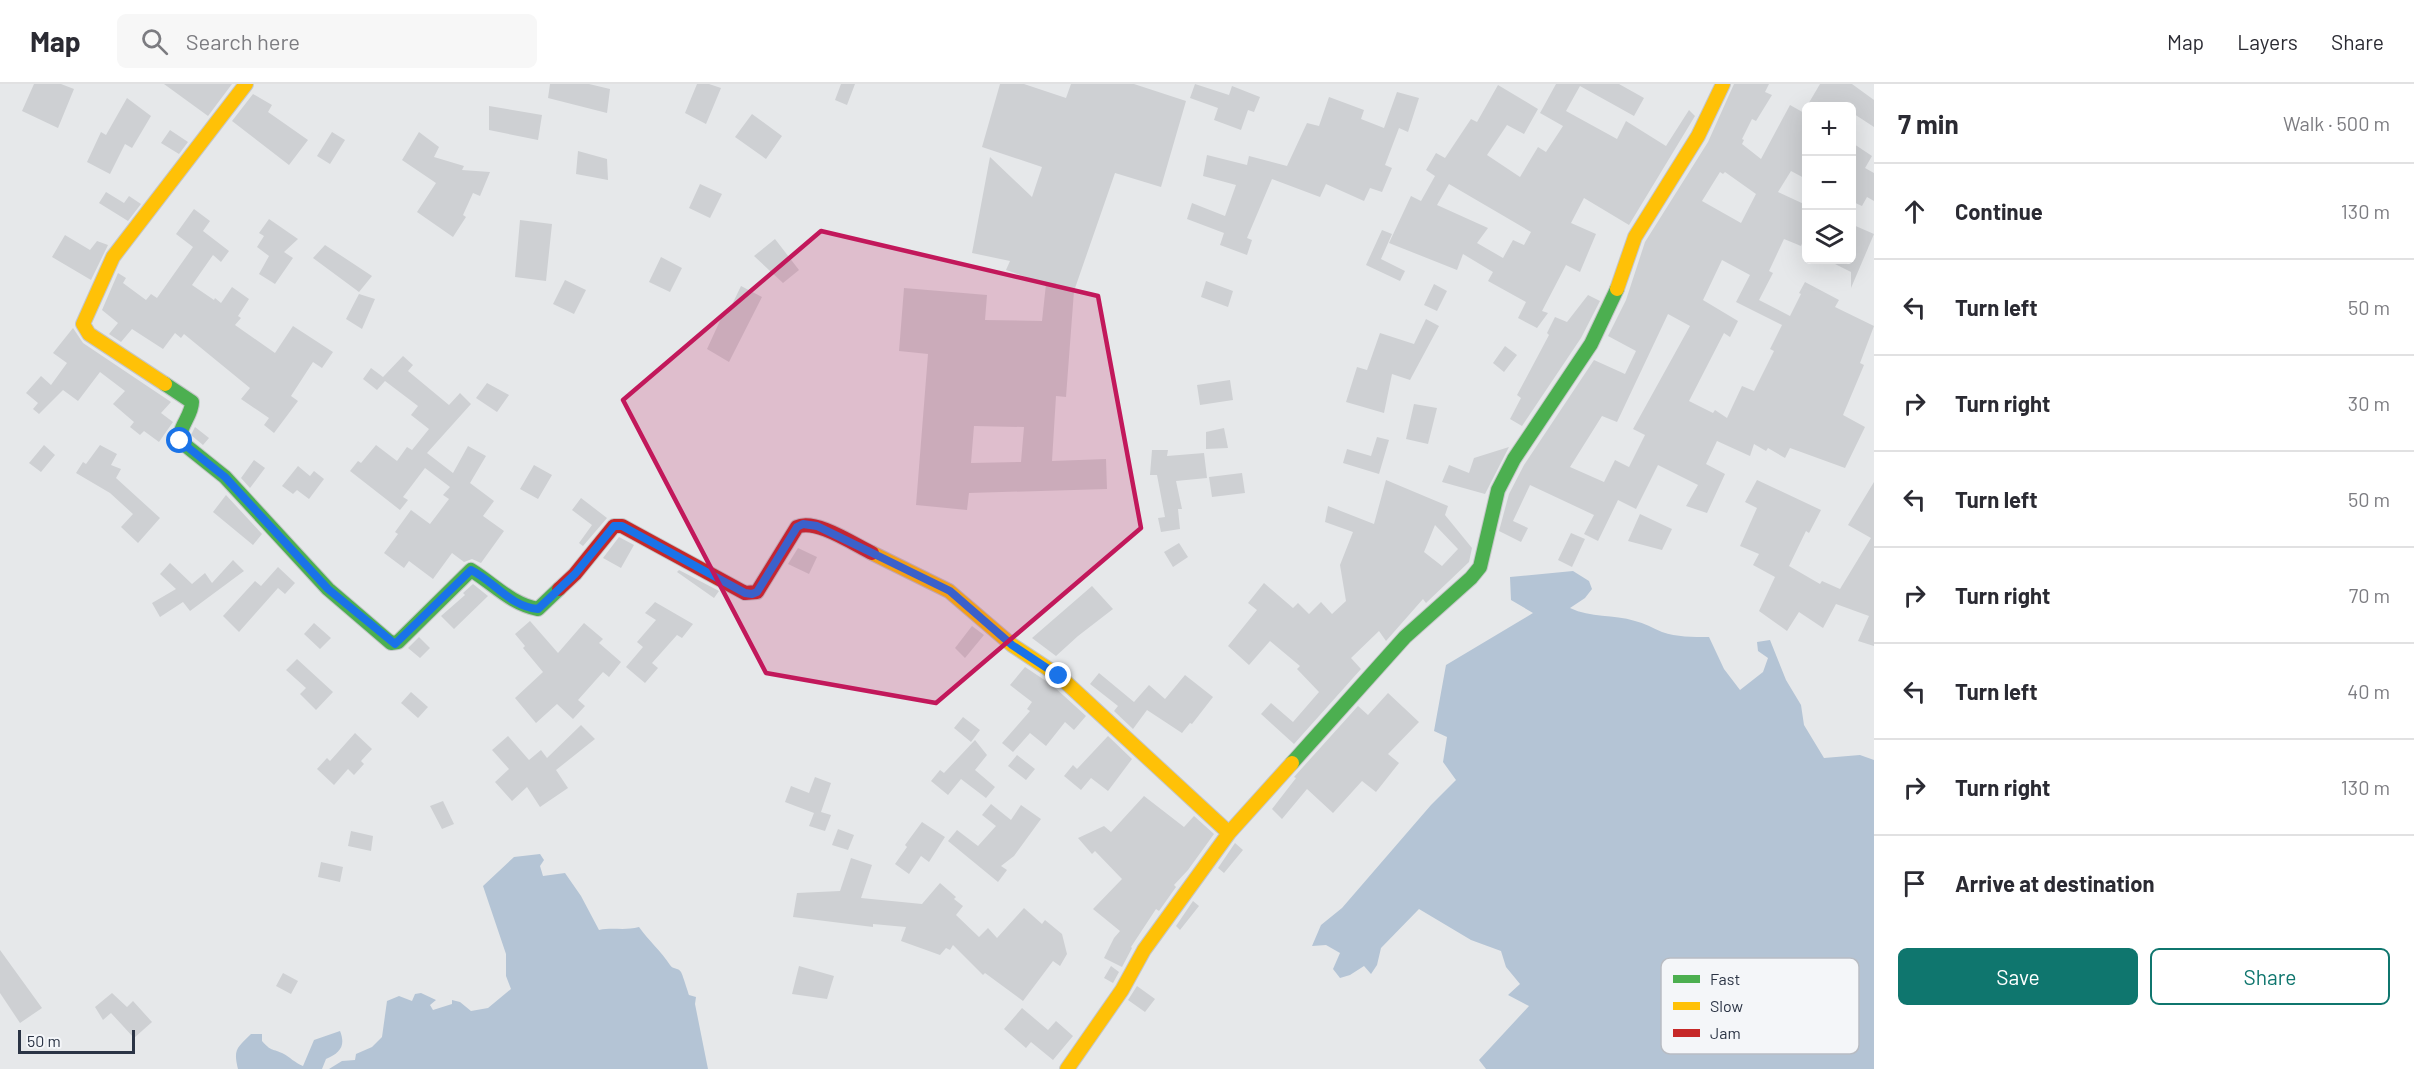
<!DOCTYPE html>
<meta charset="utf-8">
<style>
:root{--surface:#fff;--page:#f7f7f7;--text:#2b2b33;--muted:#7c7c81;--line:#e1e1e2;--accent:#0f766e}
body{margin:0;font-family:Barlow,sans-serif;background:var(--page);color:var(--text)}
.controls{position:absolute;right:18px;top:18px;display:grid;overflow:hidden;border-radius:9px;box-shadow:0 6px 24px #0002}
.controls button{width:54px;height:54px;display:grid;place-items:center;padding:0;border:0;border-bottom:2px solid var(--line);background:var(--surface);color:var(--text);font:30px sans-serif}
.scale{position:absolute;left:18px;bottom:15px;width:117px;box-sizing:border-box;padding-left:6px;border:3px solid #2b3445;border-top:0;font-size:16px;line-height:21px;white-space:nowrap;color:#2b3445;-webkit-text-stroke:4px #f4f6f9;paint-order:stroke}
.stop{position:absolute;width:18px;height:18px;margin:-14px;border:4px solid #1a73e8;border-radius:50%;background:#fff}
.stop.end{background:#1a73e8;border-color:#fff;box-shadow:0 2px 6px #0008}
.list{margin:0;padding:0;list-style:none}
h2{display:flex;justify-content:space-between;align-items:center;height:78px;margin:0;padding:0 24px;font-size:26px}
h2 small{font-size:20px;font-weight:400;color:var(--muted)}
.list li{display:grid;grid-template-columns:39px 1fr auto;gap:18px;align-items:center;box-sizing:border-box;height:96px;padding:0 24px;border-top:2px solid var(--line)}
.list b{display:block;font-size:22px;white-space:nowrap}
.list em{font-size:20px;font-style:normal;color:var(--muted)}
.actions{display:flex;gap:12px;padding:18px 24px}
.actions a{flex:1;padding:14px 0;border:2px solid var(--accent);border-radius:9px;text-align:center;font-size:21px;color:var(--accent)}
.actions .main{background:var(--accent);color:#fff}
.icon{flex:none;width:33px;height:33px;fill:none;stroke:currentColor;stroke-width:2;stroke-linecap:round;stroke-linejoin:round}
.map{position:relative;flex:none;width:1874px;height:985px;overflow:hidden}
header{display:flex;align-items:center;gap:36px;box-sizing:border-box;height:84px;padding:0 30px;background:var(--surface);border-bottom:2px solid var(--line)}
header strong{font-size:28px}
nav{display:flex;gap:33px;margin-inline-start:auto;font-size:21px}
.search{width:420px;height:54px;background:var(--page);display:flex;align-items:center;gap:15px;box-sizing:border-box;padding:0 21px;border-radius:9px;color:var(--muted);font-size:22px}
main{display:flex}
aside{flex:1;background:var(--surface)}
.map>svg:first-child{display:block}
</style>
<header>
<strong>Map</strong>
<div class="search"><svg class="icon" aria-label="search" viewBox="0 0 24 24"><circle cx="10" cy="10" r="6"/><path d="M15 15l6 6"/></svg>Search here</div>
<nav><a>Map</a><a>Layers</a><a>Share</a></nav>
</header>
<main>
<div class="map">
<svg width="1874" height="985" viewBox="0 0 1874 985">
<rect width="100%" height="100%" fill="#e6e8ea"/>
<path fill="#b4c4d5" d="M1573,487l16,10 3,8 -7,9 -15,10c21,10 43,6 65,13 9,2 18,7 27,11 15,5 30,5 47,5l15,32 16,21 23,-18 5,-14 -10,-7 -1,-9 13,-2 16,40 15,25 3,20 20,33 36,-3 14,5v309h-388l-7,-9 50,-54 -21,-11 12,-11 -14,-17 -5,-16 -30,-11 -52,-31 -38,39 -4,17 -6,9 -7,-8 -14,9 -10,3 -7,-9 7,-16 -14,-8 -14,1 9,-21 21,-17 89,-103 25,-25 -13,-18 4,-25 -13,-6 12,-66 87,-52 -22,-13 -1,-23z
M540,770l4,6 -4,6 3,10 22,-3 16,23 18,34c14,-3 25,1 40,-3 9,13 22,24 31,38 3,5 8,2 11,7 1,1 7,20 8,23l7,2 -1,7 13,65h-379l13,-8 13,-1 1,-6 16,-7 10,-10 5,-36 12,-5 13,5 3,-7 6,-1 15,7 -6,5 3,5 19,-6v-4l8,2 11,9 17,-3 23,-19 -5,-13v-22l-23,-68 31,-29z
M340,947c6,15 0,22 -14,28l-4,10h-84c-5,-20 -1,-21 13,-35h11v7c10,11 9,7 20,12 8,4 13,10 21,13l11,-26z"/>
<path fill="#ced0d3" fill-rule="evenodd" d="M34,0h27l13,5 -16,39 -36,-17z
M164,0h68l-24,32z
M550,0h39l21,5 -3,24 -59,-15z
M697,0h12l12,4 -15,36 -21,-11z
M841,0h14l-8,21 -12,-5z
M1000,0h24l42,14 5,-14h63l52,17 -25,86 -46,-14 -41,118 -8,106 -10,-1 -4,65 54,-2 1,30 -138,4 -2,17 -51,-5 12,-151 -29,-3 5,-63 83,7 -2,25 57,1 4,-37 -40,-14 4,-9 -38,-8 18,-96 42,40 10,-30 -60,-20zM974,342l50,1 -3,35 -50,1z
M1195,0l34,11 3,-9 28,11 -6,15 -6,-2 -7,20 -27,-10 4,-12 -28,-10z
M1556,0h63l25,14 -10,18 -54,-30 -14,25 51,28 9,-18 40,25 23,-36 6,6 -66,109 -45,-27 -13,25 25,11 -16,38 -14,-7 -24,46 6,2 -11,15 -19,-10 8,-16 -38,-21 5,-9 -30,-18 -6,16 -68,-27 22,-47 10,5 14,-25 -9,-6 10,-17 9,5 26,-39 6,3 21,-37 40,24 -14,25 -17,-9 -20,30 33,22 18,-30 8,5 17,-26 -23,-13zM1449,100l82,48 -7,13 -11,-5 -10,18 -26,-15 11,-15 -51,-23z
M1734,0h35l-4,8 7,3 -16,26 -4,-2 -10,20 2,1 -2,4 19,15 29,-54 16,9v65l-15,-8 -13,21 28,13v29l-5,12 -17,-7 -15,32 4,2 -14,27 31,16 11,-22 -2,-1 6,-11 34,18 -4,7 39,19 -14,37 4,2 -21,50 22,12 -20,41 -55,-20 -5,10 -17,-10 -2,3 -12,-7 -4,12 -33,-15 -11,23 19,10 -18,39 -21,-7 12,-21 -40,-20 -22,44 -18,-9 -20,41 -14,-7 10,-19 -64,-30 -17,36 15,7 -7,14 -22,-11 10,-37 15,-29 70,-105 31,14 11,-23 -28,-15 18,-36 19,-58 63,-100zM1720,88l3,2 2,-2 31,22 -15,29 -39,-22zM1722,176l28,15 -14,27 46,23 -12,24 4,2 -20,40 -12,-5 -15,32 -12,-8 -2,3 -24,-12 35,-68 6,4 8,-16 -35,-21zM1668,230l22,12 -57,103 12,6 -16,32 -14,-7 -11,22 -34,-15 32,-51 15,6z
M1820,0h32l22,16v27l-23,-15v-6h-44z
M1397,8l22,6 -11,34 -9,-4 -14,37 7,3 -10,24 -12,-4 -6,13 -38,-17 -6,13 -48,-18 -25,59 5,2 -5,15 -27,-10 4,-12 -37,-14 5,-16 33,13 11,-31 -33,-9 4,-21 40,10 2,-9 38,10 20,-43 12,3 10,-29 35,13 -3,9 23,9z
M253,10l19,11 -4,7 40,28 -19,25 -57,-44z
M127,14l24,18 -19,32 -7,-4 -15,30 -23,-12 14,-30 5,3z
M489,22l53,9 -4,25 -49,-10z
M752,30l30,22 -16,23 -31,-22z
M170,46l18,12 -9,12 -18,-11z
M332,48l13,8 -15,24 -13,-8z
M419,48l20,15 -5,10 30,9 -2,4 28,2 -10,24 -7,-3 -10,22 3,2 -13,20 -36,-25 19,-29 -34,-23z
M1851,58l21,14 -7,12 9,5v28l-7,-4 -5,9 -11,-5z
M578,67l29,8 1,21 -32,-6z
M700,100l22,10 -12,24 -21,-10z
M106,108l18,11 5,-7 12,8 -13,17 -29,-18z
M194,125l16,12 -7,10 26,20 -8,11 -8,-7 -21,30 22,15 1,-2 6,5 11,-16 17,12 -11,17 3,2 -6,7 40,28 18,-27 40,26 -11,16 -9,-6 -22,34 7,5 -24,32 -10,-8 5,-7 -28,-19 9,-11 -66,-54 -3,4 -6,-5 -12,16 -31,-20 -11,13 -12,-8 9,-11 -16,-13 16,-37 8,5 -3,5 23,17 5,-6 6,4 36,-51 -17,-13z
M269,135l29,20 -14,13 9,6 -18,26 -16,-10 10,-18 -12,-9 7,-11 -5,-3z
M520,136l32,4 -6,57 -31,-4z
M1851,140l23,10 -23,54v-16l-24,-12h24z
M1382,146l10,4 -11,25 24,12 -5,10 -34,-16z
M65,151l25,15 7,-9 11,4 -17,35 -39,-23z
M775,155l24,31 -16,13 -29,-27z
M325,161l47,31 -13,16 -46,-34z
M661,173l21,11 -12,24 -21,-10z
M565,196l21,10 -12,24 -21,-10z
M1206,197l27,10 -5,16 -27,-10z
M1434,200l13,7 -10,20 -13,-6z
M741,202l21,11 -33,65 -22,-13 17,-37 3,3z
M359,210l16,5 -13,30 -16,-10z
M1588,211l12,6 -19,37 -59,88 -12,-7 11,-21 -4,-3 32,-60 -2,-2 8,-16 12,5z
M1426,235l13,7 -29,54 -18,-6 -8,39 -38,-11 11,-35 10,3 13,-37 34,11z
M73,244l10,15 88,59 -10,11 12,9 -14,20 -15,-11 -4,4 -10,-8 4,-5 -21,-18 12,-13 -25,-19 -22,29 -15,-11 -24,24 -6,-5 5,-6 -12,-10 15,-17 10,9 16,-22 -14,-10z
M1505,262l12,9 -13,17 -11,-9z
M403,272l10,9 -5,6 41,34 11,-12 11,11 -44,49 26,20 15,-27 18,10 -16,27 24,18 -11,15 21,15 -23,32 -9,-4 -8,3 -12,-9 -19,26 -24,-18 -5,7 -20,-15 14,-19 -3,-2 16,-22 19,14 19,-25 -6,-4 7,-8 -25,-19 -22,29 5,3 -8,10 -50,-39 8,-10 3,2 15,-18 21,16 10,-14 5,3 17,-21 -18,-14 7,-9 -33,-25 -8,9 -14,-11 8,-11 12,9z
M1230,296l3,20 -33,5 -3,-20z
M487,299l22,12 -12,17 -21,-14z
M1414,320l23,4 -9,36 -22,-5z
M195,343l14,11 -6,7 -12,-10z
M1224,344l4,20 -22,1v-17z
M1377,353l12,3 -10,34 -36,-11 4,-14 24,7z
M44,361l11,10 -14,17 -12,-9z
M100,361l17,9 -6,11 10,4 -5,9 44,40 -22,25 -17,-16 12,-13 -23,-21 -34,-20 7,-11 3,2z
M1509,363l-24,47 -43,-12 7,-17 20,8 5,-15z
M1152,366h16l-1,6 37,-3 3,25 -31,3 6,28h-4l2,20 -19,3 -3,-14 7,-1 -8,-42h-7z
M254,376l11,8 -15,20 -9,-10z
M534,381l18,10 -14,24 -18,-10z
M298,382l12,10 4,-5 10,8 -15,20 -12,-9 -4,4 -11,-8z
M1242,389l3,20 -33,4 -3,-20z
M1386,396l62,26 -3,9 27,33 -3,14 -43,41 -3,-4 -37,42 -7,-10 -28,27 10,11 -67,75 -33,-30 10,-11 22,19 26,-30 -22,-23 3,-3 -30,-25 -21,24 -21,-19 29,-36 -9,-7 16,-20 29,25 5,-5 11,11 12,-12 11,12 14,-13 -6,-36 13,-33 -28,-10 3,-16 46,18zM1435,441l23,24 -16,17 -18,-14z
M1757,396l64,30 -12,23 -3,-2 -17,35 31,18 2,-3 18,8 31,-51 -23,-13 26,-43v164l-16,-5 11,-25 -33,-12 -13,24 -24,-16 -12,19 -28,-20 16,-34 -22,-12 6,-11 -19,-8 17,-38 -12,-6z
M226,411l36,39 -9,11 -40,-33z
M581,414l26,20 -24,28 -4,-3 13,-18 -20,-15z
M1640,430l32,15 -10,21 -34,-9z
M1571,449l14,6 -13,28 -14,-7z
M619,453l15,8 -13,23 -18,-10z
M1179,459l9,14 -15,10 -9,-15z
M798,464l19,9 -8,17 -21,-10z
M233,476l11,11 -54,40 -7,-9 -23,15 -8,-14 24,-14 -16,-15 10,-11 22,21 13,-11 7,10z
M278,483l17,16 -10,11 -7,-6 -39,44 -16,-16 32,-35 6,5z
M679,486l40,21 -5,7 -37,-26z
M473,500l15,12 -34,33 -13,-13 24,-21 -2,-2z
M1092,502l21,23 -35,27 -22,20 -24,-18z
M655,518l38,22 -11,14 -5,-3 -25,28 6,5 -13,15 -19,-16 17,-20 -6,-5 19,-22 -11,-7z
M530,537l28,32 26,-30 19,16 -4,4 22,19 -12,15 -6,-5 -25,28 7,6 -12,13 -16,-15 -21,19 -21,-25 28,-26 -20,-24 2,-2 -10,-12z
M314,539l17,15 -11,11 -16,-15z
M972,542l12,9 -19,23 -10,-10z
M419,553l11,11 -10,10 -12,-10z
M297,575l36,33 -17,18 -16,-16 6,-6 -20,-18z
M1025,583l27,18 34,31 -12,14 -9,-8 -19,24 -16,-13 -17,19 -11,-9 28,-32 -3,-2 5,-7 -22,-17z
M1099,589l35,29 15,-17 16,14 20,-24 28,22 -21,27 -2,-1 -8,10 -35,-23 -14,19 -19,-18 4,-5 -28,-22z
M411,608l17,15 -10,11 -17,-15z
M1388,609l31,29 -31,32 11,9 -23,29 -14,-11 -29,32 -26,-24 -25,30 -10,-10 24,-31 -2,-1 64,-71 10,9z
M963,633l17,13 -9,12 -17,-14z
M581,641l14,14 -39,31 12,18 -28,19 -13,-20 -15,14 -17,-19 14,-13 -17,-19 16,-14 21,24 12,-10 6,8z
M355,649l17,16 -11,12 3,3 -10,11 -6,-6 -14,16 -17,-16 10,-11 3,3z
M1108,652l24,23 -24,32 -17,-13 -10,12 -17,-14 9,-11 4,4z
M975,656l12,15 -12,15 20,17 -9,11 -25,-19 -13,16 -17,-14 9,-11 4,3z
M1017,671l18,14 -9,11 -18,-14z
M815,693l16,6 -10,29 10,3 -6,16 -16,-5 5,-13 -29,-11 6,-16 18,7z
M1144,712l40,31 10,-11 20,18 -26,36 -14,15 2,2 -17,24 -3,-2 -25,38 1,1 -10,19 -18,-9 10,-20 6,-7 -27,-22 29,-30 -27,-28 -3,3 -14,-16 26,-12 7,6z
M443,717l11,23 -12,5 -12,-23z
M991,720l20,16 10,-15 20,14 -27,37 -13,10 6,4 -9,12 -50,-41 9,-11 21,16 18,-20 -14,-11z
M922,738l23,15 -16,25 -8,-6 -12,18 -14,-10 12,-17 -2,-2z
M838,745l16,6 -6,15 -16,-5z
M351,747l22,5 -2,15 -23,-5z
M1235,759l8,7 -19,23 -6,-5z
M851,774l21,7 -11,33 61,6 18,-21 16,14 -2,2 9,7 -7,9 23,22 9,-9 9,10 27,-30 18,16 3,-4 17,14 5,20 -7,12 -7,-5 -30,40 -38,-28 -2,2 -30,-30 -3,5 -4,-2 -6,7 -39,-14 5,-14 -33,-3v3l-80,-10 4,-24 43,-2z
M321,778l22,5 -3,15 -22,-5z
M1193,817l6,5 -19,24 -4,-4z
M0,866l42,58 -22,15 -20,-30z
M799,882l35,10 -7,23 -35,-5z
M1111,882l8,6 -6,11 -9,-5z
M283,889l15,8 -7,13 -15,-8z
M1137,902l18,13 -10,13 -17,-12z
M112,909l15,14 6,-6 19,21 -18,16 -23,-25 -8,7 -8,-13z
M1022,924l26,22 8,-9 17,15 -20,24 -22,-18 -5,6 -22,-19z"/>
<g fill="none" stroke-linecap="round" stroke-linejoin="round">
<g stroke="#c4c6c8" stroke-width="16">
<path id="fast" d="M165,300l27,18c0,14 -14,25 -12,39l45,36 103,112 63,54 7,-1 73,-72c23,14 40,34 67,39l21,-20
M1292,679l113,-126 66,-59 9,-11 18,-77 16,-31 77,-115 26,-55"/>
</g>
<g stroke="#c4c6c8" stroke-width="16">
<path id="slow" d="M1617,205l18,-52 63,-101 25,-52
M165,300l-76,-50 -6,-10 30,-67 133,-173
M872,469l77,38 63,54 47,31 170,157
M1067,985l55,-79 22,-40 85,-117 63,-70"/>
</g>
<g stroke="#c4c6c8" stroke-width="16">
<path id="jam" d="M559,505l16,-15 39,-48h8l123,67 12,-1 40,-65c18,-9 58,18 75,26"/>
</g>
<use href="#fast" stroke="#4caf50" stroke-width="14"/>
<use href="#slow" stroke="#ffc107" stroke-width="14"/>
<use href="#jam" stroke="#c62828" stroke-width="14"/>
</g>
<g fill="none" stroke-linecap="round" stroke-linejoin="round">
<path stroke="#1a73e8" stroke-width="8" d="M180,357l45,36 103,112 67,55 76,-74c24,12 38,36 67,39l37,-35 39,-48h8l123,67 7,1 5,-2 40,-65 6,-3 14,2 133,65 62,54 47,31"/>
</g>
<path fill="#c2185b" fill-opacity="0.2" stroke="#c2185b" stroke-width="4.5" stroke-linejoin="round" d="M821,147l277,65 43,232 -205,175 -170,-30 -143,-273z"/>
<rect x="1661" y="874" width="198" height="96" rx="9" fill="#f4f6f9" stroke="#b8bcc3" stroke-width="1.5"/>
<rect x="1673" y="891" width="27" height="8" fill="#4caf50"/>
<rect x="1673" y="918" width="27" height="8" fill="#ffc107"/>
<rect x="1673" y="945" width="27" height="8" fill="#c62828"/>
<g font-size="16" fill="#2b3445">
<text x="1710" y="901">Fast</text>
<text x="1710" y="928">Slow</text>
<text x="1710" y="955">Jam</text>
</g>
</svg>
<div class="controls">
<button>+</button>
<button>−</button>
<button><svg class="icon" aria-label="layers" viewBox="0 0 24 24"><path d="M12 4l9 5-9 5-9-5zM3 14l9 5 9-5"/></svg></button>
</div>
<div class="scale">50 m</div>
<div class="stop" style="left:180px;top:357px"></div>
<div class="stop end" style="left:1059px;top:592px"></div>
</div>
<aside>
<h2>7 min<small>Walk · 500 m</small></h2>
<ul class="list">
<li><svg class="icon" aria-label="ahead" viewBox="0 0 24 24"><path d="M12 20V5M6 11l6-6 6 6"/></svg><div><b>Continue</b></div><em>130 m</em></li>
<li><svg class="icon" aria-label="left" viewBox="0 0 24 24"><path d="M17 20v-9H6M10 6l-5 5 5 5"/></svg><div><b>Turn left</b></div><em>50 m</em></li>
<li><svg class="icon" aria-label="right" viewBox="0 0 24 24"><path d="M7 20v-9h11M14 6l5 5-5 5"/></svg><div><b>Turn right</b></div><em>30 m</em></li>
<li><svg class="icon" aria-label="left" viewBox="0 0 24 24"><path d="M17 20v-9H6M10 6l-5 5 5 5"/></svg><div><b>Turn left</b></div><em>50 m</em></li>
<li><svg class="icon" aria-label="right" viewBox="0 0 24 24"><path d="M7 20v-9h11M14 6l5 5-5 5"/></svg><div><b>Turn right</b></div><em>70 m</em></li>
<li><svg class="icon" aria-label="left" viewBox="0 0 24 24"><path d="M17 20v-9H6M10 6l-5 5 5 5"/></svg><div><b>Turn left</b></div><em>40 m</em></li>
<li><svg class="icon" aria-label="right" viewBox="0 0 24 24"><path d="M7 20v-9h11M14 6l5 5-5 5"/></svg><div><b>Turn right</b></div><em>130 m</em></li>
<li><svg class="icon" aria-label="arrive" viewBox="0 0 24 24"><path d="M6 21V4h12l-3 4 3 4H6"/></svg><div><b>Arrive at destination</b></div></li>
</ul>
<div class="actions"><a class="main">Save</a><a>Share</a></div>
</aside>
</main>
